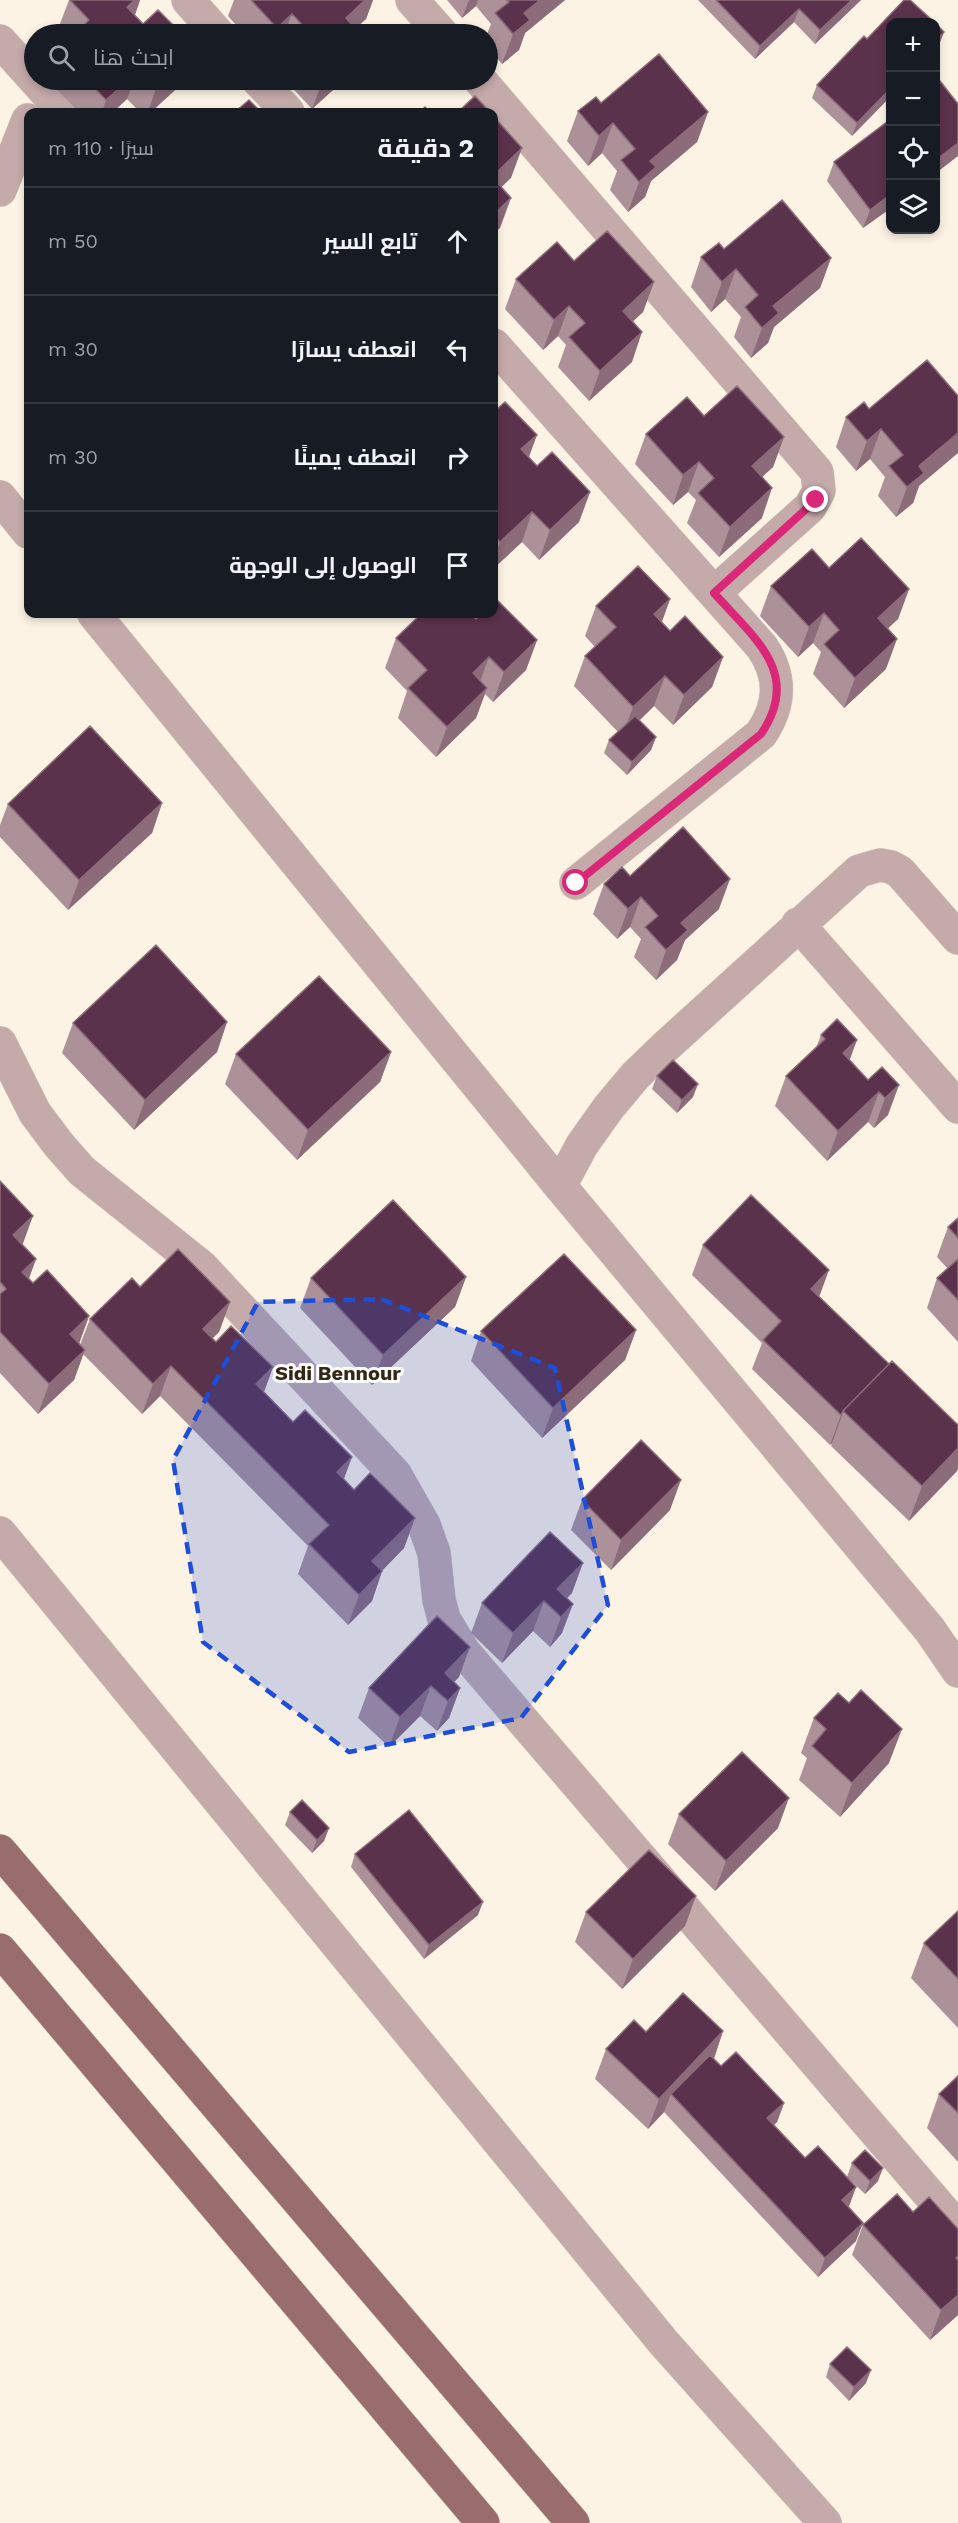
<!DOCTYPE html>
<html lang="ar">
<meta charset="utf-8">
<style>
:root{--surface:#171b24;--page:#242831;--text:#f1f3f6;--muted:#9ea1a6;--line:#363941}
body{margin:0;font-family:"Work Sans",Cairo,sans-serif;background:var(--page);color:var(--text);direction:rtl}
.controls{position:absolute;right:18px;top:18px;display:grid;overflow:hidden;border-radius:12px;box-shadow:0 3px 9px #0003}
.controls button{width:54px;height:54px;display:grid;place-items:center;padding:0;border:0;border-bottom:2px solid var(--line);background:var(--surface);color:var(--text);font:30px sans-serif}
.stop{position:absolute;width:18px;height:18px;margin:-14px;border:4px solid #db2777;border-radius:50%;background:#fff}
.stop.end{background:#db2777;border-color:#fff;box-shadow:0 2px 6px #0008}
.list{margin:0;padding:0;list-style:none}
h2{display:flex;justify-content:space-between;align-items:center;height:78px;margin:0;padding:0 24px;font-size:26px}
h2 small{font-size:20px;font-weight:400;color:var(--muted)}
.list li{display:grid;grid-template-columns:39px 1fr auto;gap:18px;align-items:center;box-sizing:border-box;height:108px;padding:0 24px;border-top:2px solid var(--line)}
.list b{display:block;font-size:22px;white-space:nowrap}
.list em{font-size:20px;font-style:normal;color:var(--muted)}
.icon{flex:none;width:33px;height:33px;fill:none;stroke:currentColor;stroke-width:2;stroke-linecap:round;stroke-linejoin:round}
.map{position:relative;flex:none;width:958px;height:2523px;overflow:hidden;direction:ltr}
.search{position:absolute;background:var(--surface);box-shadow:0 3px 9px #0003;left:24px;top:24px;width:474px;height:66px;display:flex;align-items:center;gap:15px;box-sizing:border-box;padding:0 21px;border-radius:33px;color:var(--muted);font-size:22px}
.panel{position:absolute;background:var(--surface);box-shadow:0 3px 9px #0003;left:24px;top:108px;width:474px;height:510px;border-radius:12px;direction:rtl}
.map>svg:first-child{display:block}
</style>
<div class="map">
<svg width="958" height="2523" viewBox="0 0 958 2523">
<rect width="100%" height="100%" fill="#fdf3e5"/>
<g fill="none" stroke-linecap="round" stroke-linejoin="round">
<g stroke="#d6cdc0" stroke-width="34">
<path id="minor" d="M188,0l30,34
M412,0l30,34
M0,41l64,71
M258,80l30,32
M480,80l337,392 2,19 -9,16 -96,86
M0,190l28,-70
M494,345l268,302c20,30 19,57 -1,87l-185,149
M0,497l28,35
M94,614l466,572 370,444 28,41
M798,924l160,183
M0,1043l35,70 24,32 23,26 120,96 193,207 29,51 10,28 5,47 5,19 20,33 494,576
M560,1186l22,-41 27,-38 26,-31 30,-29 194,-176 21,-6 11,2 9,5 58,66
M0,1533l664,810 161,180"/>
</g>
<g stroke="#d6cdc0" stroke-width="34">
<path id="major" d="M0,1851l573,672
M0,1950l483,573"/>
</g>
<use href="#minor" stroke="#c5aaaa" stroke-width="33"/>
<use href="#major" stroke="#996c6d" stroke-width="33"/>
</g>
<path fill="#ac9298" d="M69,0h71l-5,15 8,9 39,10h-118l-6,-5z
M234,0h139l-7,19 -11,10 5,5h-116l-16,-18z
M447,0h118l-40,33 -6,17 -17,14 -14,-17 -1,-13 4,-10 -15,-18 -14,12z
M698,0h163l-46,44 -21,-22 -39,37z
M891,22v74l-39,40 -40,-38 5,-13 50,-46z
M47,80h139l-35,32h-11l-13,-13 -14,13h-34z
M285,80h59l-32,29z
M601,103l107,9 -11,30 -46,39 -6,16 -17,15 -18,-22 7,-19 -15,-18 -14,13 -21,-25 11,-30z
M891,119v89l-28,20 -36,-47 7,-19z
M724,249l107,9 -11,30 -46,39 -6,16 -17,15 -17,-21 7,-20 -16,-18 -14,13 -20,-25 10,-30z
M574,261l80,21 -11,30 -10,9 -1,41 -43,39 -31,-34 8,-22 -8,-9 -15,14 -38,-41 11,-30z
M927,360l-8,126 -6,17 -17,14 -18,-21 7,-19 -15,-18 -14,12 -20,-24 10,-30 23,-8z
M494,412l43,23 -9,22 9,9 53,26 -11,30 -40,38 -17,-18 -28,26z
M704,416l80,21 -11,30 -11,10v41l-43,39 -32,-34 9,-23 -8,-8 -15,13 -38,-41 11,-30z
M829,568l80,21 -11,30 -11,10 -1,40 -42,39 -31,-34 8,-22 -8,-9 -15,14 -38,-41 11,-30z
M670,599l-8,23 8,9 53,26 -11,30 -39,38 -19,-19 -15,15 17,16 -5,13 -24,25 -23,-22 5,-13 9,-8 -44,-46 11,-30 10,-9 -10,-11 11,-30z
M476,619l61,21 -11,30 -33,32 -8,-8 -9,24 -40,39 -38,-39 9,-27 -22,-23 11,-30z
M162,803l-10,30 -84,77 -68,-73v-12l8,-21z
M630,876l89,33 -34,31 -8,20 -21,20 -22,-23 7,-18 -11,-12 -13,12 -24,-25 11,-30z
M227,1022l-10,30 -83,78 -72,-77 11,-30z
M821,1035l29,25 18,20 14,-13 6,48 -14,13 -6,-6 -41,39 -52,-55 11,-30 30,-28z
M391,1052l-11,30 -83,78 -72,-76 11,-30z
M657,1076l36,21 -16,16 -25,-24z
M0,1181l22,64 14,14 -7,19 4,5 56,33 -10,28 1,1 10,-26 50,-32 90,15 -11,30 -7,6 4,4 57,25 -9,25 90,98 61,28 -11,30 -22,23 -10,30 -24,24 -50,-51 10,-28 -148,-150 -18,18 -59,-60 -9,26 -36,34 -38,-41z
M958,1218v124l-31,-34 10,-30 11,-9 -11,-12 11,-30z
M703,1245l116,52 70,67 69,61v43l-1,3 -48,50 -78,-75 1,-3 -2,2 -78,-76 10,-26 -70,-68z
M466,1277l-11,30 -83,78 -72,-77 11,-30z
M636,1330l-11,30 -83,78 -71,-77 10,-30z
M582,1500l88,10 -59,60 -40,-40z
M572,1593l-5,5 -5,35 -12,14 -17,-16 -31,32 -31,-30 11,-30z
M459,1677l-5,5 6,6 -11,30 -12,13 -17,-15 -31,31 -31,-29 11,-30z
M814,1718l75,45 -49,54 -41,-37 8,-22 -6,-5z
M290,1812l39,16 -5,13 -12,12 -27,-28z
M679,1814l99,14 -63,63 -47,-47z
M355,1854l123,61 -54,44 -73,-92z
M958,1911v117l-47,-50 13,-35z
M586,1912l99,14 -63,63 -47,-47z
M723,2031l-9,28 7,7 63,37 -7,19 -3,3 31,33 51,29 -7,19 -1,1 8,34 -38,36 -154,-165 -16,17 -53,-50 11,-30 40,-17z
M958,2076v86l-31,-34 12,-34z
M852,2163l26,18 -13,13 -18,-17z
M913,2212l45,17v86l-28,25 -78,-85 11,-30z
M830,2364l36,19 -17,18 -23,-24z"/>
<path fill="#8c6c79" d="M135,0h5l-8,23 -5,-16z
M365,0h8l-7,19 -17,15 -3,-16z
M469,0h9l-2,6 -14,12z
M540,0h25l-40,33 -6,17 -17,14 11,-30 11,-21z
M852,0h9l-46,44 5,-14z
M799,9l-5,13 -39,37 5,-13z
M292,14l-8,20h-9l2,-6z
M944,32l-5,13 -3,4v-8z
M128,80h6l-7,19 -14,13h-11l4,-12z
M166,80h20l-35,32h-3l8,-24z
M323,80h21l-32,29z
M891,88v8l-39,40 5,-13z
M708,112l-11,30 -46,39 -6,16 -17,15 11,-30 11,-21z
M613,123l-11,30 -14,13 11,-30z
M958,143v13l-22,17v-13z
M522,148l-11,30 -17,16v-19z
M891,194v14l-28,20 7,-18z
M511,198l-11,30 -6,6v-20z
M831,258l-11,30 -46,39 -6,16 -17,15 11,-30 11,-22z
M736,269l-11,30 -14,13 11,-30z
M654,282l-11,30 -31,29 11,-30z
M569,306l-11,30 -15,14 11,-30z
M642,332l-10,30 -43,39 11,-30z
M881,429l-11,30 -14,12 11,-30z
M958,433v20l-39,33 -6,17 -17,14 11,-30 12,-21z
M537,435l-11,30 -5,-16z
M784,437l-11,30 -32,29 11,-30z
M699,462l-11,30 -15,13 10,-30z
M772,488l-10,30 -43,39 11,-30z
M590,492l-11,30 -40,38 11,-30z
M532,512l-10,30 -28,26v-8l6,-18z
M909,589l-11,30 -31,29 11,-30z
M670,599l-11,30 -5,-15z
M824,613l-11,30 -15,14 11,-30z
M897,639l-11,30 -42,39 11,-30z
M537,640l-11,30 -33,32 11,-30z
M489,657l-11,30 -5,-14z
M723,657l-11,30 -39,38 11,-30z
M665,676l-11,30 -32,31 11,-30z
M487,688l-11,30 -40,39 11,-30z
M656,737l-5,13 -24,25 5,-13z
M162,803l-10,30 -84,77 11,-30z
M730,879l-11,30 -34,31 -8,20 -21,20 10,-30 15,-27z
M641,897l-11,30 -13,12 11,-30z
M227,1022l-10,30 -83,78 11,-30z
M857,1040l-11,30 -3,-17z
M391,1052l-11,30 -83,78 11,-30z
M698,1084l-5,13 -16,16 5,-13z
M899,1085l-11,30 -14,13 11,-30z
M879,1092l-11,30 -41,39 11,-30z
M33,1216l-11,30 -9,-11z
M36,1259l-11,30 -3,-17z
M829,1270l-11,30 -7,-11z
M466,1277l-11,30 -83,78 11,-30z
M230,1302l-11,30 -27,27 11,-30z
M89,1316l-11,30 -8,-12z
M636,1330l-11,30 -83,78 11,-30z
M85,1350l-11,30 -36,34 11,-30z
M171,1366l-11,30 -18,18 11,-30z
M273,1367l-11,30 -6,-13z
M843,1413l-11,30 -2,2 11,-30z
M958,1448v20l-1,3 -48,50 13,-35z
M352,1457l-11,30 -4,-15z
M681,1480l-11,30 -59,60 10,-30z
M415,1518l-11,30 -42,43 10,-30z
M583,1563l-11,30 -18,18 3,-22z
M382,1571l-10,30 -24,24 11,-30z
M544,1601l-11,30 -31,32 11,-30z
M573,1604l-11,29 -12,14 11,-30z
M470,1647l-11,30 -18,18 4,-22z
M431,1686l-11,30 -31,31 11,-30z
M460,1688l-11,30 -12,13 11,-30z
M902,1729l-13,34 -49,54 12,-34z
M789,1798l-11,30 -63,63 11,-30z
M329,1828l-5,13 -12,12 5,-13z
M696,1896l-11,30 -63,63 11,-30z
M483,1902l-5,13 -54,44 5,-14z
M723,2031l-10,30 -42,33 -7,18 -16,17 11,-30z
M784,2103l-7,19 -16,15 6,-19z
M883,2168l-5,13 -13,13 5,-13z
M856,2187l-7,19 -14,13 7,-19z
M863,2223l-7,18 -38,36 7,-19z
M958,2295v20l-28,25 11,-30z
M871,2370l-5,13 -17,18 5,-14z"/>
<path fill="#5b324b" stroke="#8c6c79" stroke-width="1.5" d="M70,0h65l-8,7 16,17 15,-14 24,24h-108l15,-14z
M251,0h114l-19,18 14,16h-57l4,-4 -15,-16 -15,14z
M507,0h33l-16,13 6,7 -17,14 -18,-21 14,-11z
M716,0h136l-32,30 -21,-21 -39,37z
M904,0h6l24,22h-43v66l-34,35 -40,-38 47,-49 3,3z
M936,24l8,8 -8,9z
M659,54l49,58 -58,49 6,6 -17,15 -18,-22 14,-11 -22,-26 -14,13 -21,-25 18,-14 5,6z
M87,80h41l-22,20z
M148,80h18l-10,8z
M940,81l18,23v39l-22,17v-75z
M475,96l15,16h-32z
M249,100l12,12h-26z
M425,107l5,5h-10z
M494,117l28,31 -28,27z
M891,119v75l-21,16 -36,-48z
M494,179l17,19 -17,16z
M782,200l49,58 -58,48 6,7 -17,15 -17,-21 13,-12 -22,-26 -14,13 -21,-25 18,-14 5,6z
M607,231l47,51 -31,29 19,21 -42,39 -31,-34 16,-14 -16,-17 -15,14 -38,-41 41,-37 17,19z
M927,360l31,36v37l-39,33 5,7 -17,14 -18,-21 14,-11 -22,-26 -14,12 -21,-24 18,-15 5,7z
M737,386l47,51 -32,29 20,22 -42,39 -32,-34 16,-15 -15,-16 -16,13 -37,-41 41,-37 17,19z
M505,402l32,33 -16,14 16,17 15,-14 38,40 -40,38 -18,-18 -32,30 -6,-7v-123z
M861,538l48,51 -31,29 19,21 -42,39 -31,-34 15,-14 -15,-17 -15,14 -38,-41 41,-37 17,19z
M638,566l32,33 -16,15 16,17 15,-15 38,41 -39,38 -19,-19 -32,31 -48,-51 31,-29 -20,-21z
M496,599l41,41 -33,32 -15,-15 -16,16 14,15 -40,39 -39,-39 19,-18 -31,-32 25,-24h49l6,5 6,-5h12v-12z
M635,716l21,21 -24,25 -23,-22z
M90,726l72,77 -83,77 -71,-76z
M683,827l47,52 -49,44 7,7 -22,20 -21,-23 13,-11 -17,-19 -13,12 -24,-25 18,-17 8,9z
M156,945l71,77 -82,78 -72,-77z
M319,976l72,76 -83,78 -72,-76z
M837,1019l20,21 -14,13 25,27 14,-13 17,18 -14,13 -6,-6 -41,39 -52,-55 39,-37 -4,-4z
M673,1060l25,24 -16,16 -25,-24z
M0,1181l33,35 -20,19 23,24 -14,13 11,11 14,-13 42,46 -19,18 15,16 -36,34 -49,-52v-38l6,-5 -6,-7z
M751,1195l78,75 -18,19 78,75 -46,47 -2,4 -78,-75 18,-19 -78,-76z
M393,1200l73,77 -83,78 -72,-77z
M958,1218v20l-10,-11z
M178,1249l52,53 -27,27 13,13 15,-16 42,41 -17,17 37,38 12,-12 47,47 -15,15 17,18 16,-17 45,45 -43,43 10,10 -23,24 -50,-51 20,-19 -158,-159 -18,18 -63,-65 42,-41 8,9z
M564,1254l72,76 -83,78 -72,-77z
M958,1259v41l-21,-22z
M892,1361l66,64v23l-36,38 -79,-75z
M641,1440l40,40 -60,60 -39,-40z
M550,1532l33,31 -26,26 16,15 -12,13 -17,-16 -31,32 -31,-30z
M437,1616l33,31 -25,26 15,15 -12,13 -17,-15 -31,31 -31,-29z
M861,1690l41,39 -50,54 -40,-37 14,-17 -12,-11 24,-25 11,10z
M742,1752l47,46 -63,63 -47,-47z
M302,1800l27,28 -12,12 -27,-28z
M409,1810l74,92 -54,43 -74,-91z
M649,1850l47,46 -63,63 -47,-47z
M958,1911v68l-34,-36z
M683,1993l40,38 -64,68 -53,-50 28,-29 12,12z
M736,2052l48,51 -17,15 38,40 13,-12 38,41 -14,13 21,23 -38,35 -154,-164 39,-39 11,11z
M958,2076v37l-19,-19z
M865,2150l18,18 -13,13 -18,-18z
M897,2194l16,18 16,-15 29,32v27l-2,2 2,2v35l-17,15 -78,-85z
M847,2347l24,23 -17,17 -24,-23z"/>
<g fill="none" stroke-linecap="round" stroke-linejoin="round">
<path stroke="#db2777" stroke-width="8" d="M576,883l185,-149c42,-61 -8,-97 -47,-141l102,-93"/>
</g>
<path fill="#1d4ed8" fill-opacity="0.2" stroke="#1d4ed8" stroke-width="4.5" stroke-dasharray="12 8" stroke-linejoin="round" d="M381,1299l174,69 53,237 -87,113 -172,34 -146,-110 -30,-182 85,-158z"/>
<g text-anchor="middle" stroke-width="6" stroke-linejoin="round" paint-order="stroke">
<g font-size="20" font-weight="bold" fill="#342714" stroke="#fff">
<text x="338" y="1380">Sidi Bennour</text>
</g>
</g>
</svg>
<div class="controls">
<button>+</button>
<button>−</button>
<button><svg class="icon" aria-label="locate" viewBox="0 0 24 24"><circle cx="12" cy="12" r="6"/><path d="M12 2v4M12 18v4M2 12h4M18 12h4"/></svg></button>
<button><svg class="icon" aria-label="layers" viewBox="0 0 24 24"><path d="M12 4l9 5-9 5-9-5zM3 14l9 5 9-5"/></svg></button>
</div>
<div class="stop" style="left:576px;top:883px"></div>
<div class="stop end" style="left:816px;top:500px"></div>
<div class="search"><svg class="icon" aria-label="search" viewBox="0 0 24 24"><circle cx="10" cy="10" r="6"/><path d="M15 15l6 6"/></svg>ابحث هنا</div>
<section class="panel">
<h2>2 دقيقة<small>سيرًا · 110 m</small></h2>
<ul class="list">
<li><svg class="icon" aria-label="ahead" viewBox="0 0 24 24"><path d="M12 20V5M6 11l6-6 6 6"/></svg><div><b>تابع السير</b></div><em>50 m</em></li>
<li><svg class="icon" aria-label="left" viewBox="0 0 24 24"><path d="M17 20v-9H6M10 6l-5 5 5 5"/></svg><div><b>انعطف يسارًا</b></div><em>30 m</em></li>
<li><svg class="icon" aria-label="right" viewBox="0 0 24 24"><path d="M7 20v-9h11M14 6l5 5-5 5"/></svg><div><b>انعطف يمينًا</b></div><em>30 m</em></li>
<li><svg class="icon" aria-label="arrive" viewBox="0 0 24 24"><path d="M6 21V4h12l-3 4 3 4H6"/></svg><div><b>الوصول إلى الوجهة</b></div></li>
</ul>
</section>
</div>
